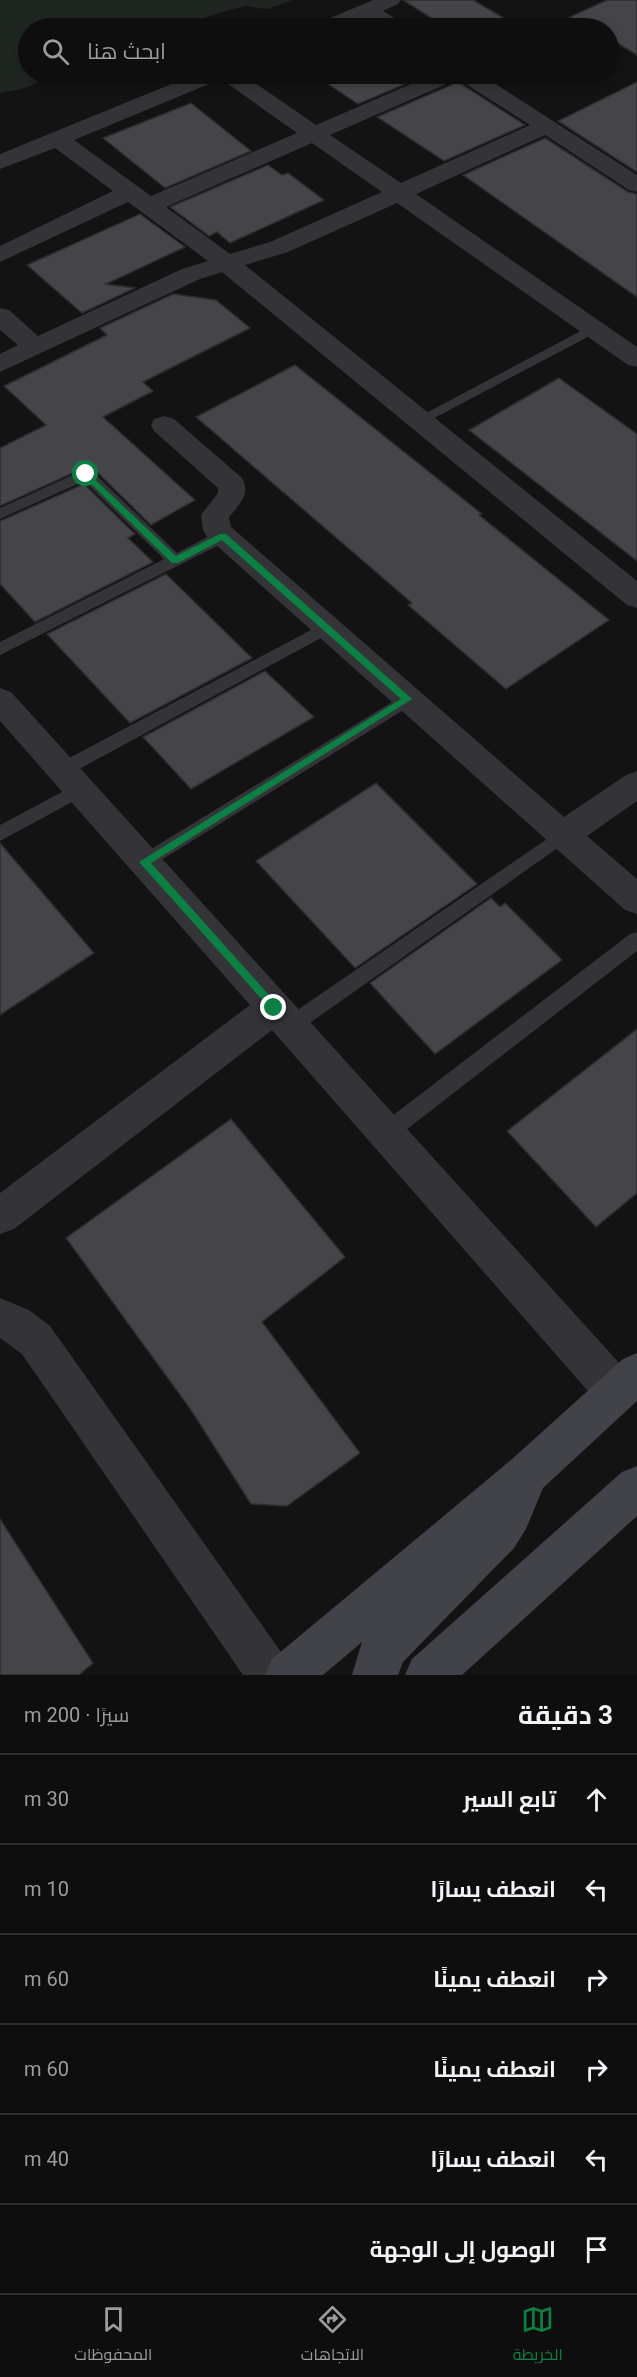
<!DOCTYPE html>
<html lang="ar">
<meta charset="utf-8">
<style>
:root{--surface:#0e0e0f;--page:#171718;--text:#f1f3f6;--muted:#9b9c9e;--line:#2e2e2f;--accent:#0b8043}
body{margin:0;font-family:Roboto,Cairo,sans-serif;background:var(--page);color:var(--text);direction:rtl}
.stop{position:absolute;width:18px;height:18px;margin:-14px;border:4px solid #0b8043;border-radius:50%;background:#fff}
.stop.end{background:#0b8043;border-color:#fff;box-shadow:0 2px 6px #0008}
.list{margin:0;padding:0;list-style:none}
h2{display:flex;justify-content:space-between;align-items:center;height:78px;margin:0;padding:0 24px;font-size:26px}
h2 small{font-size:20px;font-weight:400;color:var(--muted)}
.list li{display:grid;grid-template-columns:39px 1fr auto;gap:18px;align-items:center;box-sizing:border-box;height:90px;padding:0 24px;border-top:2px solid var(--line)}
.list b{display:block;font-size:22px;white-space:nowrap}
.list em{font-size:20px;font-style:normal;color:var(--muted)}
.icon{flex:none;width:33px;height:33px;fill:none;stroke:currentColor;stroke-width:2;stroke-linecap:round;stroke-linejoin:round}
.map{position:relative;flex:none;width:637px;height:1675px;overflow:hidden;direction:ltr}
.search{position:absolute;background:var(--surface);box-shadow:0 3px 9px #0003;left:18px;right:18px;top:18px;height:66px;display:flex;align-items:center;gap:15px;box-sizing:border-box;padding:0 21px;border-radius:33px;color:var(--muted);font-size:22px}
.sheet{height:618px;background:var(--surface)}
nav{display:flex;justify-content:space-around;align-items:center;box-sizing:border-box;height:84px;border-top:2px solid var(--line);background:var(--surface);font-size:16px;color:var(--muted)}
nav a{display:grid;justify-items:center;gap:3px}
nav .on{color:var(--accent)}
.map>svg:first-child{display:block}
</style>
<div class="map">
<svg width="637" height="1675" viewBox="0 0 637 1675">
<rect width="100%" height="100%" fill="#131314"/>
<path fill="#1f2621" d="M0,0h292l-24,9 -23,-3 -23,6 -32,11 -8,5h-154v46h30l-36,15 -22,4z"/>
<path fill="#454549" stroke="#2d2d30" stroke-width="1.5" d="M403,0h70l48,28h-74z
M607,0h30v55l-28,-17v-10h-18l-21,-11z
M313,74h116l-71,30z
M458,82l67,43 -81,36 -67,-44z
M637,82v90l-79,-51z
M191,103l60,48 -86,37 -62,-50z
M545,138l83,54 9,2v103l-174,-122z
M268,165l14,10 6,-2 36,27 -94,43 -13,-11 -8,4 -39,-29z
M140,214l45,33 -79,37 29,4 -53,25 -55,-48z
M173,294l43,6 34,28 -107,54 10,9 -50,26 92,83 -44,25 -58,-57 -7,-1 -86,39v-58l46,-23 -42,-39 103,-51 -7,-7z
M295,365l187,149 -3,1 130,105 -103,69 -98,-84 4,-2 -216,-186z
M559,378l78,56v127l-168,-131z
M84,484l51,50 -7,4 25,24 -118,60 -35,-38v-63z
M166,574l86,84 -122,65 -83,-89z
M265,671l49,46 -123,72 -48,-52z
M376,783l101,101 -122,84 -99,-107z
M0,843l94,110 -94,62z
M491,898l9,9 5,-4 57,57 -127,94 -65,-71z
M637,1029v164l-41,34 -89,-96z
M231,1119l114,138 -83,65 98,131 -73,53 -36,-2 -60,-94 -125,-172z
M0,1519l93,144 -14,12h-79z"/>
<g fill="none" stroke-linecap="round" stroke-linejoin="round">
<path fill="#343438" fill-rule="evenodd" d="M478,74h15l-14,8h-8v-6z
M594,324l7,4 -2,3 -174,92h-10l-2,-3z
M86,469l5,1 86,83 40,-21 6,-2 8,6 -2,4 -229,115v-13l164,-83 -80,-78 -84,38v-11z
M326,622l6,2 2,4 -2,4 -264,143h-12l-3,-5 3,-5z
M407,693l6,1 2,5 -2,5 -263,163 -6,3 -6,-3 -3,-5 3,-5z
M79,783l6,2 3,5 -3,5 -85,46v-16z
M563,828l6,2 3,5 -3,5 -272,192 -7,3 -7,-3 -3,-6 3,-6z
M637,932v19l-244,189 -7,2 -7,-2 -3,-7 3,-7 251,-192z"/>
<path fill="#343438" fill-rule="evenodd" d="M373,0h28l-3,4 -15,7 21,13 3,4h-24l-17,-10 -26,10h-28l4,-4z
M196,74h46l74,51 118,-51h46l157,101v17l-8,-2 -84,-55 -129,59 221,153v20l-9,-2 -231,-162 -109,49 -43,13 392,316v27l-10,-3 -405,-333 -22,7 -200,93v-18l18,-9 -18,-15v-22l9,2 29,26 144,-67 26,-8 -80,-59 -128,60v-16l113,-55 -58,-43 -55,21v-15zM221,79l76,54 -146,63 -77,-56zM458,79l72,46 -129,58 -71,-48zM312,143l70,49 -112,50 -40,12 -64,-47z
M164,416l10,3 68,59c9,16 -2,26 -13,39l2,10 333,290 62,-42 11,-4v30l-50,35 50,43v35l-12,-4 -418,-373 -4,-7 -2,-15 17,-22v-5l-64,-57 -3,-6 3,-6z
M0,688l11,4 620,684 6,15 -6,15 -15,6 -15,-6 -329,-376 -258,199 -14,5v-41l250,-188 -250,-284z
M0,1298l29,12 21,16 236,333 7,16h-50l-221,-321 -22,-16z"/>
<path fill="#424348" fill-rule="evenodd" d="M637,1353v48l-94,87 -17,41 -12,19 -111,114 -5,13h-46l10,-33 -39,33h-58l7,-16 239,-199 112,-101z
M637,1466v50l-175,159h-57l7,-16 210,-187z"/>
</g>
<path fill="#0b8043" d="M86,471l90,85 44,-22h6l186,165 -261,164 127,142v7l-4,1 -135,-151 262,-163 -179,-159 -44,23h-6l-89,-87z"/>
</svg>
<div class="stop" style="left:86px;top:474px"></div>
<div class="stop end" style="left:274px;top:1008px"></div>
<div class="search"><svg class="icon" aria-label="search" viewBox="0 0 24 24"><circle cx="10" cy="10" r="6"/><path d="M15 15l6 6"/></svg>ابحث هنا</div>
</div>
<section class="sheet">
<h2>3 دقيقة<small>سيرًا · 200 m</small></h2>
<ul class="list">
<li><svg class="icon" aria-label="ahead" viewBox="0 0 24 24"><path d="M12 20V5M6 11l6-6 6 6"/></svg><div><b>تابع السير</b></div><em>30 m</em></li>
<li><svg class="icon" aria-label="left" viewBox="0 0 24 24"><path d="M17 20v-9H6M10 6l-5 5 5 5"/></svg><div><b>انعطف يسارًا</b></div><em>10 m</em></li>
<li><svg class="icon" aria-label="right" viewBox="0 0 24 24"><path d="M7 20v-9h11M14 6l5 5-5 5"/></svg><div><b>انعطف يمينًا</b></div><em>60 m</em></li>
<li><svg class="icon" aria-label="right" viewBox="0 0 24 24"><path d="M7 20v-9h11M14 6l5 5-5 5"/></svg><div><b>انعطف يمينًا</b></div><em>60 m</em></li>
<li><svg class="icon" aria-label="left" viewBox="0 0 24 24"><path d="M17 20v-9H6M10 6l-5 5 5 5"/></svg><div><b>انعطف يسارًا</b></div><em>40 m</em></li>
<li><svg class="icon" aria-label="arrive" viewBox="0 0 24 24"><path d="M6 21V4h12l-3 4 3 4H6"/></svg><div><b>الوصول إلى الوجهة</b></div></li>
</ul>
</section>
<nav>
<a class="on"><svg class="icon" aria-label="map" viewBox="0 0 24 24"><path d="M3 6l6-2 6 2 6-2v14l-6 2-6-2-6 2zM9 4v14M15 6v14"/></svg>الخريطة</a>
<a><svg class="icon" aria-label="directions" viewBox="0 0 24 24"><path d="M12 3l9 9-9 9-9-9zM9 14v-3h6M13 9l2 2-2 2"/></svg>الاتجاهات</a>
<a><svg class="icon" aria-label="saved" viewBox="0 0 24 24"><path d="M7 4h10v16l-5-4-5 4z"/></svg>المحفوظات</a>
</nav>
